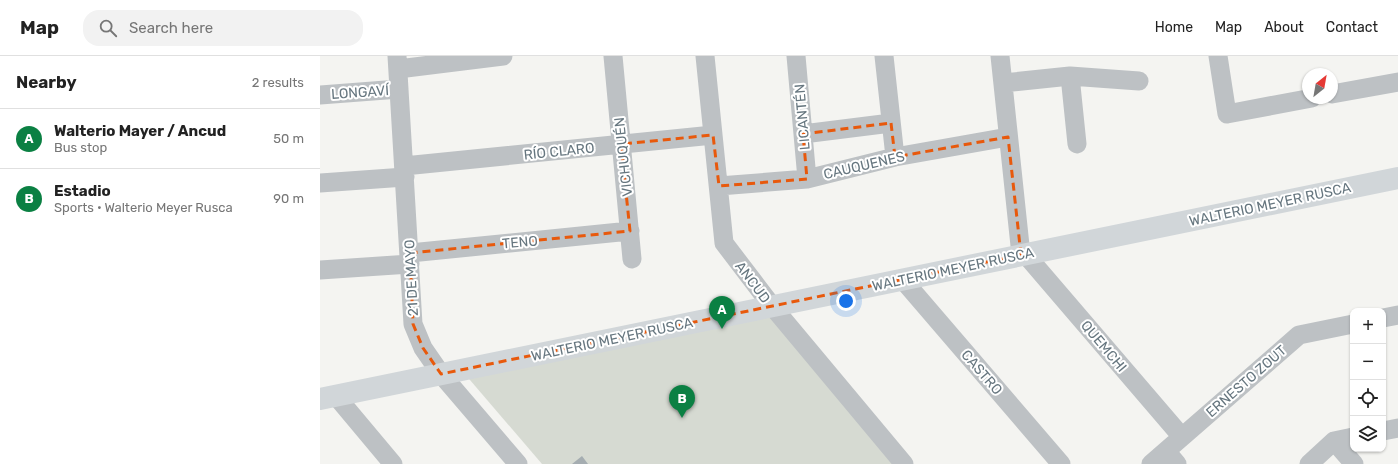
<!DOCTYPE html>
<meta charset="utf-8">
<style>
:root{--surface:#fff;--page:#f2f2f2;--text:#222;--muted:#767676;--line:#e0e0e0;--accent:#0b8043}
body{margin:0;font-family:Rubik,sans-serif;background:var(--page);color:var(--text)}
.controls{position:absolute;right:12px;bottom:12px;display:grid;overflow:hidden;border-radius:8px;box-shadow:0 1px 3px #0004}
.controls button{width:36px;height:36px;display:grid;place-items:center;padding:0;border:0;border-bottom:1px solid var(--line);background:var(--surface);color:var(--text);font:20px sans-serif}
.compass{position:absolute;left:982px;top:12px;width:36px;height:36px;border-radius:50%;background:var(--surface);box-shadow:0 1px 3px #0004;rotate:31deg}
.you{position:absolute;left:526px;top:245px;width:14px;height:14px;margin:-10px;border:3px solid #fff;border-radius:50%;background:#1a73e8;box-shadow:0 0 0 6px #1a73e833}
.badge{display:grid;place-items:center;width:26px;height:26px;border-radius:50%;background:var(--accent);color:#fff;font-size:13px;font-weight:700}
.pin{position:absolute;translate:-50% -33px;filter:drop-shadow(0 1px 2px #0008)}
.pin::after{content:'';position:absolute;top:21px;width:14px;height:12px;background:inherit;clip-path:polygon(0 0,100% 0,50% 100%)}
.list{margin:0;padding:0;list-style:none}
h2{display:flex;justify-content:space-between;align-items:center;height:52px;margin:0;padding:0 16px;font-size:17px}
h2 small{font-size:13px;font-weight:400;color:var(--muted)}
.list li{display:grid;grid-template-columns:26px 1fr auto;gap:12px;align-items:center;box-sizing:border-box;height:60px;padding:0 16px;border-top:1px solid var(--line)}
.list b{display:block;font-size:15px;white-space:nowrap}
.list p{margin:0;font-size:13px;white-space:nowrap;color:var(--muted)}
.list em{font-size:13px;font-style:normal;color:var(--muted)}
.icon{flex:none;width:22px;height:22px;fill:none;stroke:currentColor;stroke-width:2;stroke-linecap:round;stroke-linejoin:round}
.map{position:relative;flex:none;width:1078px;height:408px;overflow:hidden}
header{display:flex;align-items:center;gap:24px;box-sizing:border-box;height:56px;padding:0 20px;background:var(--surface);border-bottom:1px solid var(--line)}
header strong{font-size:19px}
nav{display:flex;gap:22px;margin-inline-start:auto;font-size:14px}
.search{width:280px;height:36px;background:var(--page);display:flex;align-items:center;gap:10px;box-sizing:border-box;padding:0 14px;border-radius:16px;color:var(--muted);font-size:15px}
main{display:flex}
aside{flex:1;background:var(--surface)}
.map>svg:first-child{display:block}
</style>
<header>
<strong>Map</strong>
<div class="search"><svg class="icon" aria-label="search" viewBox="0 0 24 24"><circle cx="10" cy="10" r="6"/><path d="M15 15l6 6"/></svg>Search here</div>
<nav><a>Home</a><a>Map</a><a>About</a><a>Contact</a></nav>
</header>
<main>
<aside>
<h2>Nearby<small>2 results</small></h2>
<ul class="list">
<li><span class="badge">A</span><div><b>Walterio Mayer / Ancud</b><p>Bus stop</p></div><em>50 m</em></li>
<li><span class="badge">B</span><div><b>Estadio</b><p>Sports · Walterio Meyer Rusca</p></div><em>90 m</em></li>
</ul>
</aside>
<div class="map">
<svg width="1078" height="408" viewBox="0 0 1078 408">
<rect width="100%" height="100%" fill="#f4f4f1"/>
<path fill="#d6dad2" d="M446,253l133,155h-357l-78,-91z"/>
<path fill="#a5adb1" d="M262,400l6,8h-16z"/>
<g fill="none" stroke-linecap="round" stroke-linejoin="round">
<path stroke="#bdc1c4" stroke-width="19" d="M77,0l16,268 10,24 18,26 77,90
M293,0l19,203
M385,0l19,187 48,63 132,158
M476,0l11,123
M564,0l11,101
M680,0l21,199
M898,0l9,58 85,-16
M78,13l105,-13
M750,20l7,68
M683,27l67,-7 69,5
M1012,38l66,-12
M0,39l79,-6
M483,78l88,-11
M84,110l309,-31
M0,127l85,-6
M399,130l88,-7 88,-22 113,-20
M90,197l220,-22
M706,199l156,182
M0,214l90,-6
M583,224l158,184
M1063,262l15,-3
M16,340l57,68
M1063,375l15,-3
M1014,385l20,23
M846,395l11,13
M831,408l148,-129 54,-11
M989,408l25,-23 19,-4"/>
<path stroke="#d1d6d9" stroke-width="22" d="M0,343l1078,-221"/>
</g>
<path fill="none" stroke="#e8590c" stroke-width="3" stroke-dasharray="8 5" stroke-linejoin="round" d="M571,67l4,34 113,-20 13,118 -580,119 -18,-26 -10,-24 -3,-71 220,-22 -9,-87 92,-9 6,51 88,-7 -4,-45z"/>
<g text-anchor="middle" stroke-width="4" stroke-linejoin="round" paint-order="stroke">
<g font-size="14" fill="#66767f" stroke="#fff">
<text transform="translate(40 36) rotate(-4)" y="5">LONGAVÍ</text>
<text transform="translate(482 61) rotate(-95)" y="5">LICANTÉN</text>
<text transform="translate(239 95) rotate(-6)" y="5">RÍO CLARO</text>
<text transform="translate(303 101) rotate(-96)" y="5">VICHUQUÉN</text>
<text transform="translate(544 109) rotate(-13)" y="5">CAUQUENES</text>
<text transform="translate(950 148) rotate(-12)" y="5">WALTERIO MEYER RUSCA</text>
<text transform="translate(200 186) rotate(-5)" y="5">TENO</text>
<text transform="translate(633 213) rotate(-12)" y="5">WALTERIO MEYER RUSCA</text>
<text transform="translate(91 222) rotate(-93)" y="5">21 DE MAYO</text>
<text transform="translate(433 226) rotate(53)" y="5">ANCUD</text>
<text transform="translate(292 283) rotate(-12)" y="5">WALTERIO MEYER RUSCA</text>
<text transform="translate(784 290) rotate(50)" y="5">QUEMCHI</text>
<text transform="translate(662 316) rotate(49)" y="5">CASTRO</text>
<text transform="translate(926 325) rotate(-41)" y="5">ERNESTO ZOUT</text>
</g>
</g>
</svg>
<div class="controls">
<button>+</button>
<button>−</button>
<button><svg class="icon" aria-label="locate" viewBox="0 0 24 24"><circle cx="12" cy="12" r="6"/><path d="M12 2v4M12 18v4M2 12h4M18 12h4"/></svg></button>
<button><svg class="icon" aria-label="layers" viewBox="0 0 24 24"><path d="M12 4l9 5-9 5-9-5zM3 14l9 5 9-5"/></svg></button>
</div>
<svg class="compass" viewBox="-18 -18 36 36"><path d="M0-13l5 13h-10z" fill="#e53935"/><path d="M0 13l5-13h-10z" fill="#767676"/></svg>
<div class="you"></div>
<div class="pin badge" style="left:402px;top:273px">A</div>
<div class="pin badge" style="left:362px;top:362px">B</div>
</div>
</main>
